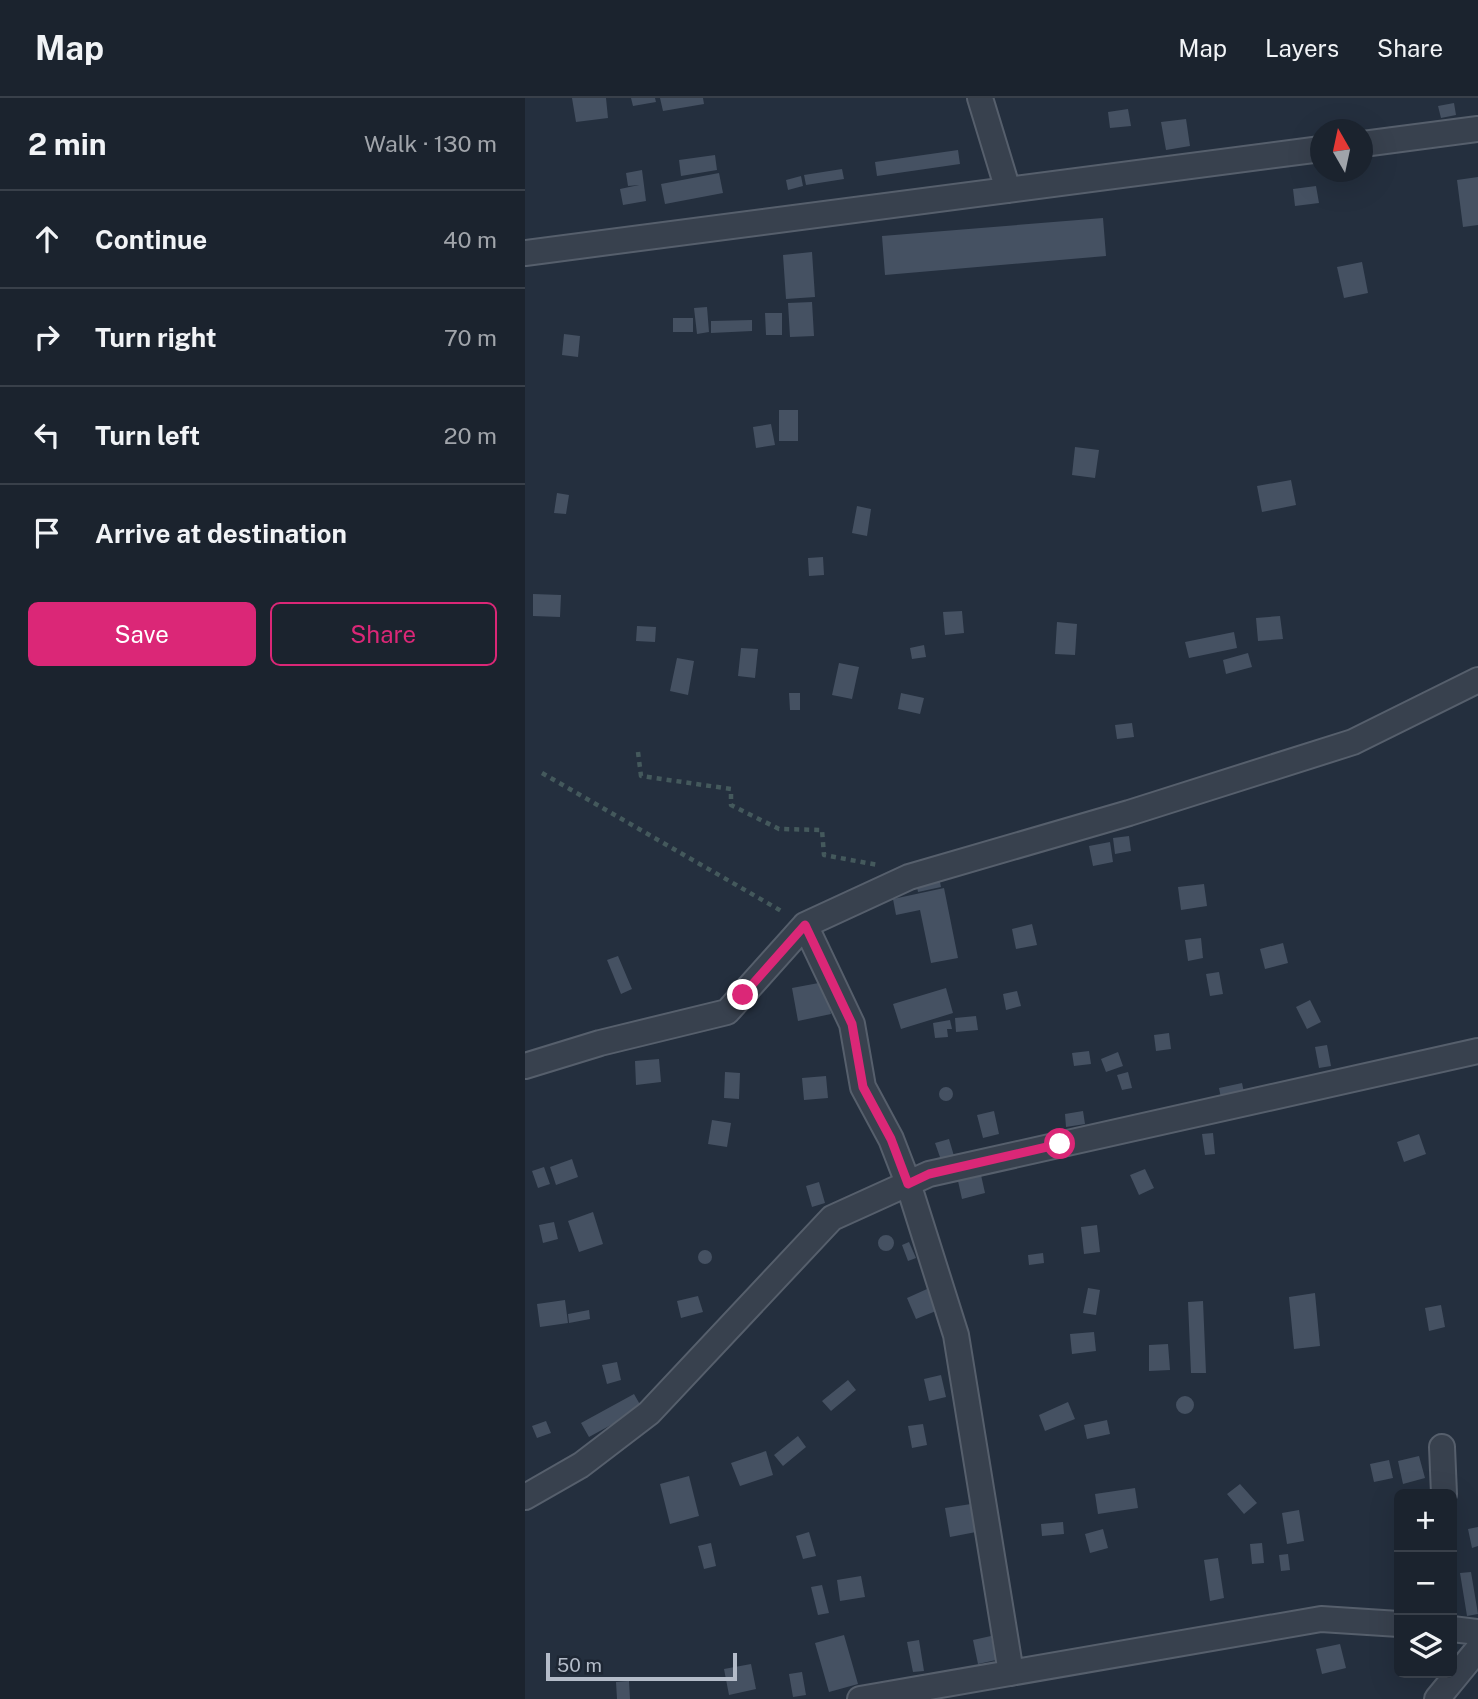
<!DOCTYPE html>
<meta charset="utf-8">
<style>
:root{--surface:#1b232e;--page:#282f3a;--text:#f1f3f6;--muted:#a0a4aa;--line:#39404a;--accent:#db2777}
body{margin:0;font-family:"Public Sans",sans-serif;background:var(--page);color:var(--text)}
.controls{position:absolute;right:21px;bottom:21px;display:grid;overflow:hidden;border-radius:10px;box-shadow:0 7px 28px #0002}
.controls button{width:63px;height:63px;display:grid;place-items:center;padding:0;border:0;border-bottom:2px solid var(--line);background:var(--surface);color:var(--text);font:35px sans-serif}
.compass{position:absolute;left:785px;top:21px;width:63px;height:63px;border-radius:50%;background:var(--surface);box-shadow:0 7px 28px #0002;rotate:351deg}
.scale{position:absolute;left:21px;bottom:18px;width:191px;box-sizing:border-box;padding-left:7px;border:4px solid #b4bcc9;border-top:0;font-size:19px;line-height:24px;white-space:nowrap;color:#b4bcc9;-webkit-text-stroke:5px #1d2633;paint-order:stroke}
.stop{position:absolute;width:21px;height:21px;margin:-16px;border:5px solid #db2777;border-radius:50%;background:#fff}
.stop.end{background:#db2777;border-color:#fff;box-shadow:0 2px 7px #0008}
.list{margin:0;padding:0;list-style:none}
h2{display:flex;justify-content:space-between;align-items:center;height:91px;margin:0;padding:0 28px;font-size:30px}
h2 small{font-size:23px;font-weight:400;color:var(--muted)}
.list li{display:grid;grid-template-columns:46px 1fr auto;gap:21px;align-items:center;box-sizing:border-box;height:98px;padding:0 28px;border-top:2px solid var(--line)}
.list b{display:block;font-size:26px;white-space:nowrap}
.list em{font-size:23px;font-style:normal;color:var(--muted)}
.actions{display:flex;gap:14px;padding:21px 28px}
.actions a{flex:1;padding:16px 0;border:2px solid var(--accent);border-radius:10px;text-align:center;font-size:24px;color:var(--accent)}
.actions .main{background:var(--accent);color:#fff}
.icon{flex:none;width:38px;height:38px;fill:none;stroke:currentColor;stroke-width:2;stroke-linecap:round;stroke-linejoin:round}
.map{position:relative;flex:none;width:953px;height:1601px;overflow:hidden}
header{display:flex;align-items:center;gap:42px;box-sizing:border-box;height:98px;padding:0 35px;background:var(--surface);border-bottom:2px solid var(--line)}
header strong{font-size:33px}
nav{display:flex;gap:38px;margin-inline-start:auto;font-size:24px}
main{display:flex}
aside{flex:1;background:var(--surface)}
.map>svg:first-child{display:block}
</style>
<header>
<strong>Map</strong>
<nav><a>Map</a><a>Layers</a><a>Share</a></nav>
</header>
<main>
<aside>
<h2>2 min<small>Walk · 130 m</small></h2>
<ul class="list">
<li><svg class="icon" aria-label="ahead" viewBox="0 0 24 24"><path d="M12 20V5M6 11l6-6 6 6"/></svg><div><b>Continue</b></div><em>40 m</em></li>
<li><svg class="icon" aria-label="right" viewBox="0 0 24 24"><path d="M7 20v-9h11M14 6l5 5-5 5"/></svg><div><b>Turn right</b></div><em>70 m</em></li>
<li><svg class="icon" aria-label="left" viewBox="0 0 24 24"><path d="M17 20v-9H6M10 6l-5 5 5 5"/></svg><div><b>Turn left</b></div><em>20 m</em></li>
<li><svg class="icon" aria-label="arrive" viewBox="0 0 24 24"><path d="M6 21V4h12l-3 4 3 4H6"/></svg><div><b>Arrive at destination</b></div></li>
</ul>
<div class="actions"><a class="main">Save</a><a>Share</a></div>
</aside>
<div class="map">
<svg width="953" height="1601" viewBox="0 0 953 1601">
<rect width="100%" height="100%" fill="#242f3e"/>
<path fill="#455162" d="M47,0h34l2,20 -32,4z
M106,0h24l1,4 -23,4z
M135,0h43l1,6 -41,7z
M929,5l2,12 -15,3 -3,-12z
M603,11l3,17 -21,2 -2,-16z
M661,21l4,27 -24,4 -5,-28z
M433,52l2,14 -83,12 -2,-14z
M190,57l2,15 -36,6 -2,-16z
M317,71l2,10 -38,6 -2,-10z
M117,72l4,31 -23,4 -3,-16 19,-4 -11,1 -2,-13z
M194,75l4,20 -58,11 -4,-20z
M276,78l2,10 -15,4 -2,-10z
M953,79v48l-15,2 -6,-47z
M791,88l3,17 -24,3 -2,-17z
M578,120l3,38 -221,19 -3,-39z
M287,154l3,45 -29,2 -3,-44z
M837,164l6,31 -24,5 -7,-31z
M287,204l2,34 -24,1 -2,-34z
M182,209l2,25 -12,2 -3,-26z
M240,215h17v22h-16z
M148,220h20v14h-20z
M227,222v11l-41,2v-12z
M39,236l16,2 -2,21 -16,-2z
M254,312h19v31h-19z
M246,326l4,21 -19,3 -3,-21z
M550,349l24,3 -4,28 -23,-3z
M766,382l5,25 -34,7 -5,-26z
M32,395l12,2 -3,19 -12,-1z
M332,408l14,3 -4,27 -15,-3z
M298,459l1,18 -15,1 -1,-18z
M8,496l28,1 -1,22 -27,-1z
M437,513l2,22 -19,2 -2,-23z
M755,518l3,23 -25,2 -2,-23z
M532,524l20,2 -2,31 -20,-1z
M112,528l19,1 -1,15 -19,-1z
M709,534l3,16 -48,10 -4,-16z
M399,547l2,12 -14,2 -2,-11z
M216,550l17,1 -3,29 -17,-2z
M723,555l4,14 -26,7 -3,-14z
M152,560l17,3 -6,34 -18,-4z
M314,565l20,4 -7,32 -20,-4z
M264,595h11v17h-10z
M376,595l23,5 -4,16 -22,-5z
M607,625l2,14 -17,2 -2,-14z
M604,738l2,15 -16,3 -2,-16z
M585,744l3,20 -20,4 -4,-20z
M414,779l2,10 -23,5 -2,-10z
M679,786l3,22 -26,4 -3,-23z
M419,790l14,70 -27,5 -11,-53 -24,5 -3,-16z
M507,826l5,21 -21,4 -4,-20z
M676,840l2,20 -15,3 -3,-21z
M758,845l5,20 -23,6 -5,-20z
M93,858l14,33 -11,5 -14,-34z
M694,874l4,22 -13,2 -4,-22z
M299,884l7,32 -33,7 -6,-33z
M421,890l7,25 -52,16 -8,-25z
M492,893l4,15 -15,4 -3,-16z
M785,902l11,22 -14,7 -11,-22z
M451,918l2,14 -22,2 -1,-14z
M425,922l2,9h-5l1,8 -13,1 -2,-15z
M644,935l2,16 -15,2 -2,-16z
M802,947l4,21 -12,2 -4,-21z
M564,953l2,13 -17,2 -2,-13z
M593,954l5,14 -17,6 -5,-13z
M134,961l2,23 -25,3 -1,-24z
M200,974l15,1 -1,26 -15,-1z
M603,974l4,16 -10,2 -5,-15z
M301,978l2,22 -24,2 -2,-22z
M717,985l3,14 -23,6 -3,-15z
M414 996a7 7 0 1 1 14 0a7 7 0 1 1-14 0Z
M469,1013l5,23 -16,4 -6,-23z
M558,1013l2,13 -19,3 -1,-13z
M187,1022l19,3 -4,24 -19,-3z
M688,1035l2,21 -10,1 -3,-21z
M894,1036l7,20 -22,8 -7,-20z
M424,1041l5,17 -13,4 -6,-17z
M47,1061l6,18 -22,8 -6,-18z
M19,1069l6,17 -12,4 -6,-17z
M620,1071l9,19 -15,7 -9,-20z
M456,1077l4,18 -23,6 -4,-18z
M294,1084l6,21 -13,4 -6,-21z
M68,1114l10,32 -24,8 -11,-31z
M29,1124l4,17 -15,4 -4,-18z
M572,1127l3,27 -16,2 -3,-27z
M353 1145a8 8 0 1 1 16 0a8 8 0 1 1-16 0Z
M384,1144l7,16 -8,3 -6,-16z
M173 1159a7 7 0 1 1 14 0a7 7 0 1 1-14 0Z
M518,1155l1,10 -15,2 -1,-10z
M563,1190l12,2 -4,25 -13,-2z
M402,1191l9,22 -20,8 -9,-21z
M790,1195l5,53 -26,3 -5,-52z
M173,1198l5,16 -22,6 -4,-17z
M40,1202l3,23 -28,4 -3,-23z
M678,1203l3,72h-15l-3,-71z
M916,1207l4,22 -16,4 -4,-23z
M64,1212l1,9 -21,4 -1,-9z
M569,1234l2,19 -24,3 -2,-20z
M643,1246l2,26 -21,1v-26z
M92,1264l4,18 -14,4 -5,-19z
M416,1277l5,22 -17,4 -5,-22z
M323,1282l8,10 -25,21 -9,-10z
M109,1296l8,14 -53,29 -8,-14z
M651 1307a9 9 0 1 1 18 0a9 9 0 1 1-18 0Z
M543,1304l7,17 -30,12 -6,-16z
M582,1322l3,14 -23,5 -3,-14z
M21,1323l5,12 -14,5 -5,-12z
M398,1326l4,21 -15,3 -4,-22z
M273,1338l8,11 -23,19 -9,-11z
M241,1353l7,24 -33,11 -9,-23z
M894,1358l6,22 -22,6 -5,-23z
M864,1362l4,18 -19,4 -4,-18z
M164,1378l10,40 -29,8 -10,-40z
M715,1386l17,19 -13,11 -17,-20z
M610,1390l3,20 -40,6 -3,-20z
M446,1406l5,28 -26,5 -5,-29z
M774,1412l5,31 -17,3 -5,-31z
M538,1424l1,12 -22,2 -1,-12z
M953,1429v19l-6,2 -4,-19z
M578,1431l5,19 -18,5 -5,-19z
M284,1434l7,24 -13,3 -7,-23z
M186,1445l5,23 -12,3 -6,-23z
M737,1445l2,20 -12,1 -2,-20z
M763,1456l2,16 -9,1 -2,-16z
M693,1460l6,40 -14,3 -6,-41z
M946,1474l7,42 -11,2 -7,-43z
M336,1478l4,21 -25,4 -3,-21z
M297,1487l7,28 -11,2 -7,-28z
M319,1537l14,49 -29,8 -14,-49z
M466,1538l5,24 -18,4 -5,-24z
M394,1542l5,31 -11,1 -6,-30z
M815,1546l6,24 -24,6 -6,-25z
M226,1566l5,25 -27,6 -5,-26z
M277,1574l4,23 -13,2 -4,-23z
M104,1583l1,18h-13l-1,-17z"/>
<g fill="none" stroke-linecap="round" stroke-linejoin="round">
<g stroke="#565f6c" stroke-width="28">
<path id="minor" d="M455,0l28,92
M838,46l115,-15
M0,155l796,-104
M280,827l47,99 11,63 28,52 17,44 48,152 55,338
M0,968l75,-23 127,-31 78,-87 104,-48 220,-64 224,-71 125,-62
M917,1349l2,47
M0,1399l56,-32 68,-52 183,-195 97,-44 549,-123
M927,1531l26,3
M335,1601l461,-80 78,5
M912,1601l41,-50"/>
</g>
<path stroke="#44595c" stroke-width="4.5" stroke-dasharray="5 5" stroke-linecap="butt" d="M113,654l3,24 90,13v16l48,24 43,1 2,25 54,10
M17,675l241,139"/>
<use href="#minor" stroke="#38414e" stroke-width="24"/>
</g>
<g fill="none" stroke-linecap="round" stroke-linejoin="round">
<path stroke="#db2777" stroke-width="9" d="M218,897l62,-70 47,99 11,63 28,52 17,45 21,-10 131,-30"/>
</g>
</svg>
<div class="controls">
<button>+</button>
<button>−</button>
<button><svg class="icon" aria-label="layers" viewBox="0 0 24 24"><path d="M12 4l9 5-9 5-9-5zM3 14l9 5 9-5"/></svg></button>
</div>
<svg class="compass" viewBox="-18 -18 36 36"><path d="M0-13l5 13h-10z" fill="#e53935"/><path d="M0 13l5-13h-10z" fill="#a0a4aa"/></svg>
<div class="scale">50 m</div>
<div class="stop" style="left:535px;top:1046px"></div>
<div class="stop end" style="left:218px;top:897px"></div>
</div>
</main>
